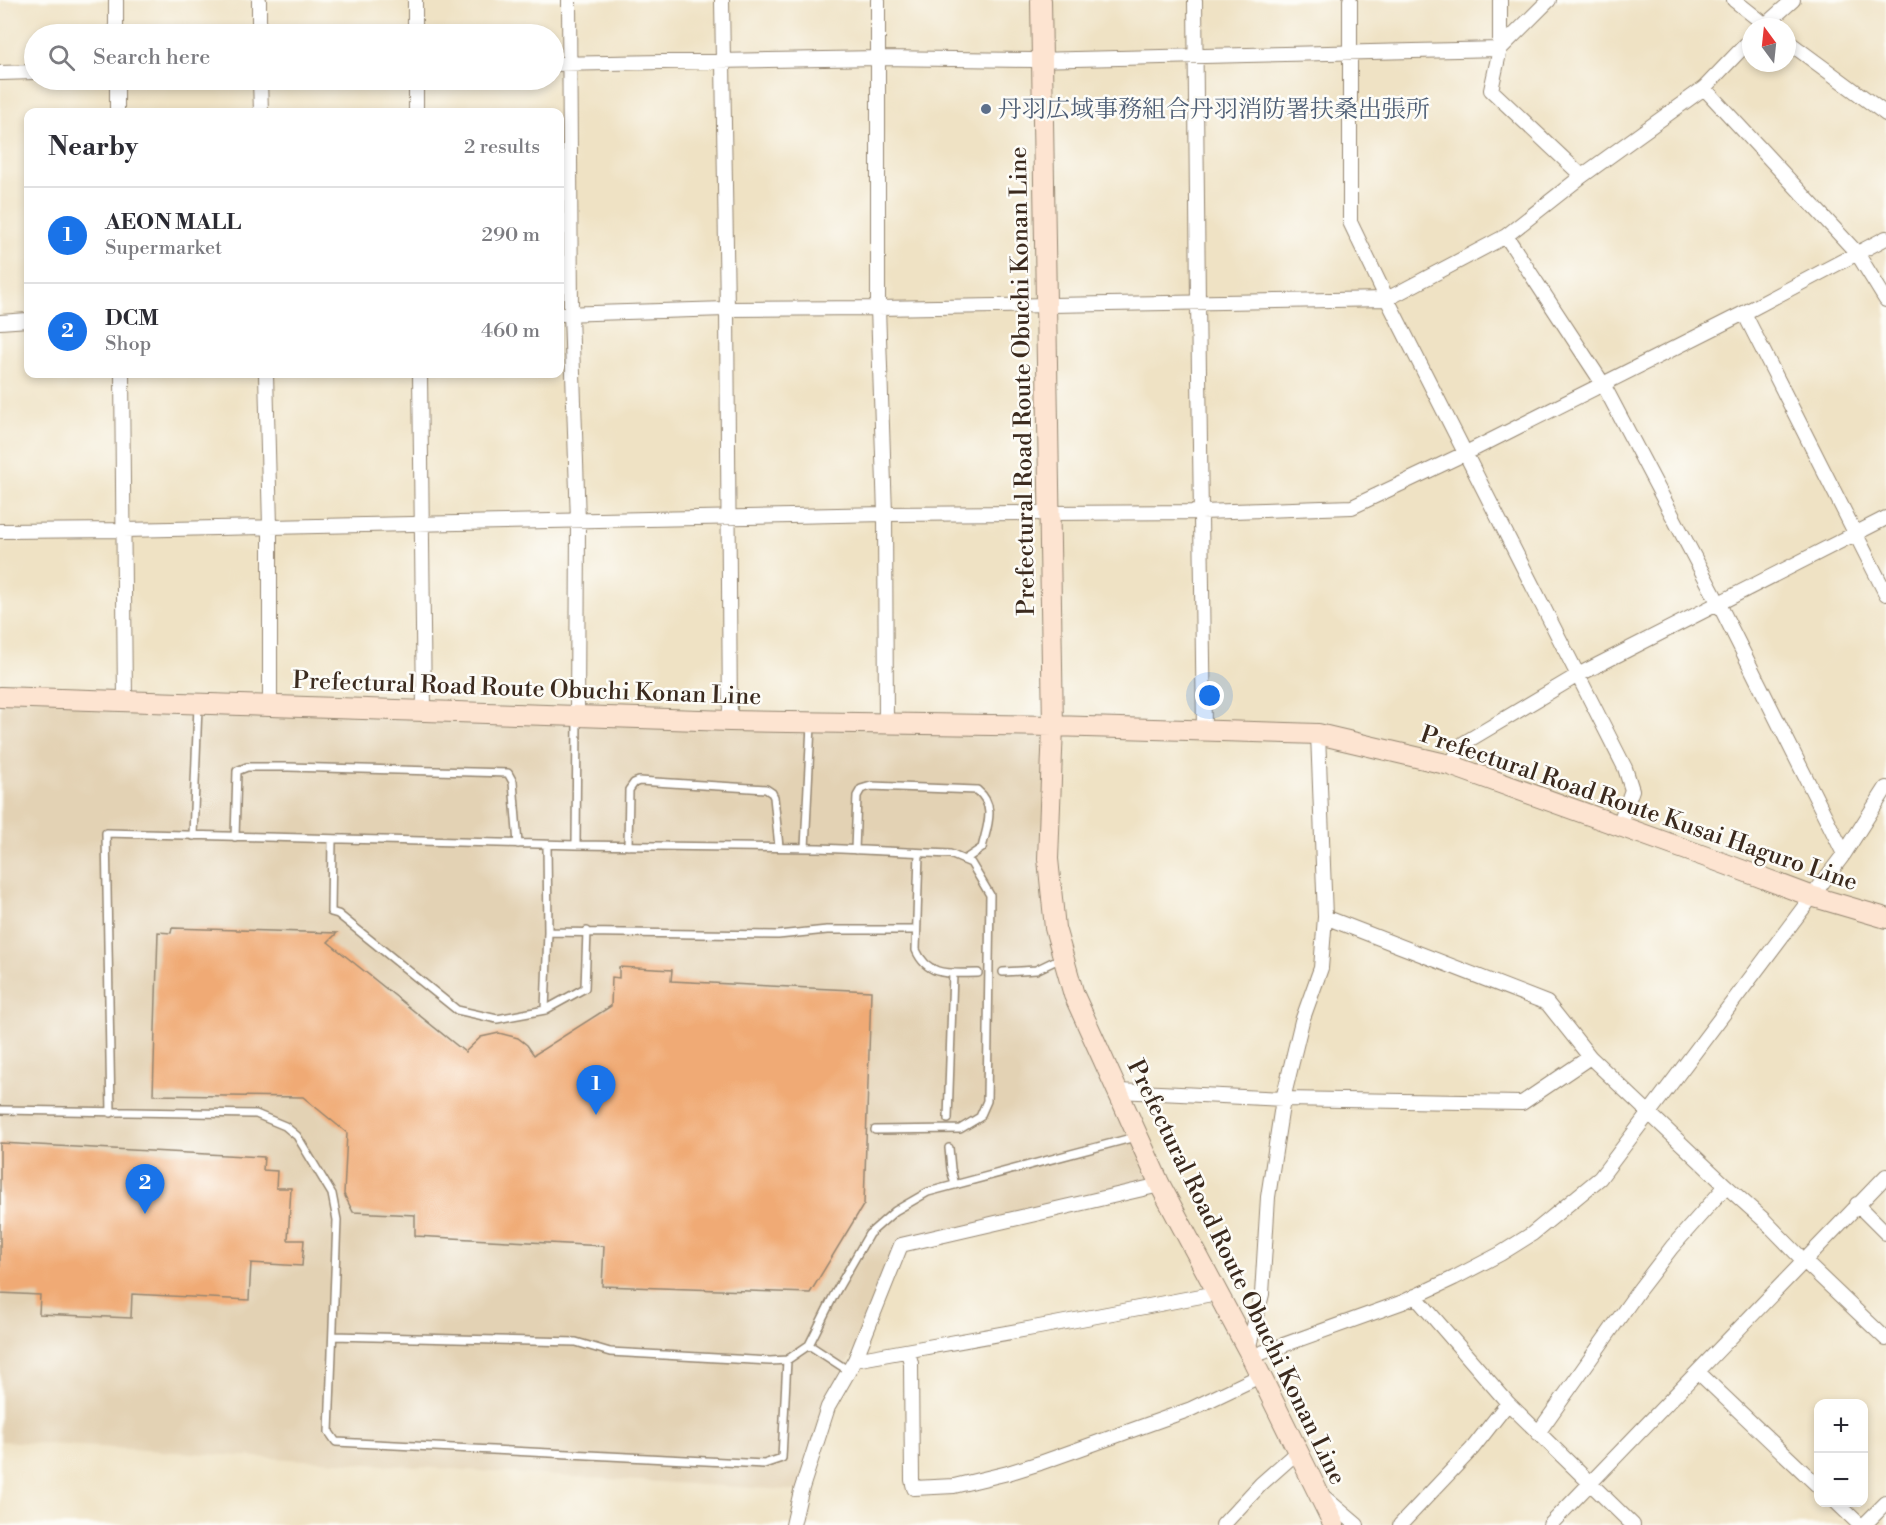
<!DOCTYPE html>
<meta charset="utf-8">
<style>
:root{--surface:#fff;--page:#f7f7f7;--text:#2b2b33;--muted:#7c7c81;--line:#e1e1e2;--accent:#1a73e8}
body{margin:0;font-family:"Libre Bodoni","Noto Serif JP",serif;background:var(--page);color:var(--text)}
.controls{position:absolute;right:18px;bottom:18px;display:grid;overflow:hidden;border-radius:12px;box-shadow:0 3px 9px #0003}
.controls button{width:54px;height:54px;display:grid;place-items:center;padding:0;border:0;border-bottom:2px solid var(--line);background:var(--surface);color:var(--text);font:30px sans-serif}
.compass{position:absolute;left:1742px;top:18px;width:54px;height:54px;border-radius:50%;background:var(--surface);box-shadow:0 3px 9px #0003;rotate:345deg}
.you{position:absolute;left:1210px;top:696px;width:21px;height:21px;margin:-15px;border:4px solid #fff;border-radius:50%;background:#1a73e8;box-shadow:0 0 0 9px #1a73e833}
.badge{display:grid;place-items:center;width:39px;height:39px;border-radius:50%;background:var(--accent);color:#fff;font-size:20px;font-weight:700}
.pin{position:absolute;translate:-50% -50px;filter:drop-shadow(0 2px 3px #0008)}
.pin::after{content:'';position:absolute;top:32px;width:21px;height:18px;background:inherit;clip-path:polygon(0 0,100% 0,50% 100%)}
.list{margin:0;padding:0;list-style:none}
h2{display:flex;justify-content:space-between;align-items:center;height:78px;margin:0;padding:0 24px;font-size:26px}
h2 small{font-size:20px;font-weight:400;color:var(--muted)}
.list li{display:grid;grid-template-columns:39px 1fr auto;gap:18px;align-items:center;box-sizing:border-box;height:96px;padding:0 24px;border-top:2px solid var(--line)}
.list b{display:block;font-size:22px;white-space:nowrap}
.list p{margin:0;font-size:20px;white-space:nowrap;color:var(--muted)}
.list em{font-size:20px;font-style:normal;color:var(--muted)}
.icon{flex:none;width:33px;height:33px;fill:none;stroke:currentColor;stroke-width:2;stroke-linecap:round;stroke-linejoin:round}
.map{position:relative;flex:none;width:1886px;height:1525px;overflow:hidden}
.search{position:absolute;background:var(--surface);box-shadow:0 3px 9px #0003;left:24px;top:24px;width:540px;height:66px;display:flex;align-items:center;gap:15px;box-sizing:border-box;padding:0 21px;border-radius:33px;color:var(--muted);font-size:22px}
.panel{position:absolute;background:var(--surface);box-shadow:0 3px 9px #0003;left:24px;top:108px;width:540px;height:270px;border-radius:12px}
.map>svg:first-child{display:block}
</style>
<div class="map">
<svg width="1886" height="1525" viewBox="0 0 1886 1525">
<rect width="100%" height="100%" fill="#fdfcf7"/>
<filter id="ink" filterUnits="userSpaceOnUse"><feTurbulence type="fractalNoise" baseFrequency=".0167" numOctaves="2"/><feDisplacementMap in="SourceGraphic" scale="12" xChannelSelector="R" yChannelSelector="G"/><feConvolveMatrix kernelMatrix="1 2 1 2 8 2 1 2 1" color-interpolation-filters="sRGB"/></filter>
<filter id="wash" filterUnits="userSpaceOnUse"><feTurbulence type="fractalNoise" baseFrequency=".008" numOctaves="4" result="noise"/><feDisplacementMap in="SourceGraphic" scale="24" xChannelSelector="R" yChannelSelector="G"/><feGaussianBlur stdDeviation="1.35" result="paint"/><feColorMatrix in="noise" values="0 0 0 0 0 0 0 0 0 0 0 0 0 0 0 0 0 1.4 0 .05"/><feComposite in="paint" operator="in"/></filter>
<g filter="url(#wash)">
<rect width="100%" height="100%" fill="#efe2c4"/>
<path fill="#e3d2b4" d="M0,697l1053,29 2,202 105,257 -259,60 -73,162 -27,84 -801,-50z"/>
<g id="blocks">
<path fill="#f0aa75" d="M172,928l165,5 -9,9 137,110 16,-15 18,-4 19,5 9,7 7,10 77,-49 1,-29 7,1v-11l53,3 -1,11 200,10 -7,213 -54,89 -208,-7 2,-40 -189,-10v-21l-62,-3 -9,-18 3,-61 -44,-36 -150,-2 5,-163 13,1z
M0,1143l264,14 -1,13 14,1 -1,17h15l-3,52h16l-2,26 -51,-3 -2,37 -117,-6 -1,24 -92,-4 1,-19 -40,-2z"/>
</g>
</g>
<g filter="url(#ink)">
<use href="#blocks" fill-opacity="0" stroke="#958671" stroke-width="1.5"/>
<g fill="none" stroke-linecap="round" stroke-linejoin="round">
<g stroke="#958671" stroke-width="10">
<path id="lane" d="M193,836l5,-130
M235,837l2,-66 10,-4h41l220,6 5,9 5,62
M332,840l-1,72 7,2 119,96 40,9 48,-9 40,-22 2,-57
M576,845l1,-126
M628,846l1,-56 5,-7 5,-2 127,8 6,4 2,4 5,50
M805,848l6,-123
M855,850l2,-54 4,-7 10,-3 106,4c20,16 10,36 5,58l-18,12
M919,853l-3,97c12,28 36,23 62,23
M548,932l230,3 49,-5h89
M1003,972l33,-2 25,-12
M545,1010l3,-78 -1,-87
M0,1110l256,4 29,12 12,10 35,58 5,26 -8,212 7,10 428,22 18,-6 5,-98
M111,1113l-5,-280 470,12 243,3 131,6 21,9 19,32 -3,206 -7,16 -20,12 -85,1
M948,1119l5,-146
M949,1148l2,21 4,16
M333,1336l243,6 34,10 160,9 17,-1 22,-15 25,-50 35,-61 26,-23 33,-19 207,-55
M809,1345l40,26"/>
</g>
<g stroke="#958671" stroke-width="16">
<path id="street" d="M116,0v34
M259,0v34
M415,0v34
M569,0l2,314 7,207 -1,195
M722,0l5,309 3,412
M878,0v308l7,206 1,209
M1195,0l3,302 6,428
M1350,0v222l37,77 238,469 7,22 -13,35
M1500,0v49l-9,41 91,86
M1734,0l34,27
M1763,27l30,-27
M1787,41l99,73
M554,64l325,-6 154,2 467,-11 49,-49
M0,73l34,-1
M117,80v32
M260,80l1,32
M416,80v32
M1704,88l153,165 29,47
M1506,236l97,148 116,220 125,250
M1744,313l142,281
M560,314l167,-5 151,-1 509,-9 119,-63 76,-60 122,-88 47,-49
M0,322l28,-2
M122,374l3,327
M266,374l4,152v180
M420,374l4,336
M0,531l124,-1 761,-16 316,-2 151,-5 114,-54 278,-140 142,-75
M1450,765l14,-22 114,-68 308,-157
M1325,917l222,86 43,54 136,129 38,34 40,41 82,78
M1118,1091l165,8 239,4 68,-46
M1857,1204l29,29
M1415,1296l93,107 125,122
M1248,1350l14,-56 6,-97 15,-98 19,-78 19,-53 4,-51 -7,-183
M908,1352l3,11 1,117 2,8 40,-2 54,-13 32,-10 151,-54 69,-33
M1250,1357l153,-55 51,-24 46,-24 32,-20 68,-56 244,-324 42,-66
M855,1360l184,-33 178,-34
M1698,1372l120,114
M1538,1433l101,-143 33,-43 54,-61
M1324,1497l33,28
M1836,1502l24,23
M793,1525l8,-34 27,-84 27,-47 46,-115 259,-60
M1223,1525l38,-41 36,-32
M1400,1525l72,-76 36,-46
M1550,1525l336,-349
M1864,1525l22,-22"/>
</g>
<g stroke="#958671" stroke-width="22">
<path id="secondary" d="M1041,0l12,726 -5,133 7,69 19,67 86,190 88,165 86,175
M0,697l730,24 323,5 265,8 132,31 262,94 99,37 75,22"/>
</g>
<use href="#lane" stroke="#fff" stroke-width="7"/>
<use href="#street" stroke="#fff" stroke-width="14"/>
<use href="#secondary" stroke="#fde4d1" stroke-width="20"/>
</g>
</g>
<circle fill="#5c6f8a" stroke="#fdfcf7" stroke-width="2" cx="986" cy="109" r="6"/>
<g text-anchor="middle" stroke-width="5" stroke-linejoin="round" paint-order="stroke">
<g font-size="24" fill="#4e5e75" stroke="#fdfcf7" text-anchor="start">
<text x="998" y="117">丹羽広域事務組合丹羽消防署扶桑出張所</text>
</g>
<g font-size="24" fill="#3b2a1e" stroke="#fdfcf7">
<text transform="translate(1022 381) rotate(-91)" y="8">Prefectural Road Route Obuchi Konan Line</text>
<text transform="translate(527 688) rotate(2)" y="8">Prefectural Road Route Obuchi Konan Line</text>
<text transform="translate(1639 808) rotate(19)" y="8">Prefectural Road Route Kusai Haguro Line</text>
<text transform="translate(1237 1272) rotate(64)" y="8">Prefectural Road Route Obuchi Konan Line</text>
</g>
</g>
</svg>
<div class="controls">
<button>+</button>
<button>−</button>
</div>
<svg class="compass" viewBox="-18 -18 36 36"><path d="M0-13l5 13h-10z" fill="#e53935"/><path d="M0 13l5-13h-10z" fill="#7c7c81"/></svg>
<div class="you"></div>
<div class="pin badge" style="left:596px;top:1115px">1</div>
<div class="pin badge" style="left:145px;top:1214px">2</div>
<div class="search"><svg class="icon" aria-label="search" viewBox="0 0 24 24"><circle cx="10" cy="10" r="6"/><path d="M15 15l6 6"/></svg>Search here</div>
<section class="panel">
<h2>Nearby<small>2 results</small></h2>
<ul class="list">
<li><span class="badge">1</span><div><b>AEON MALL</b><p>Supermarket</p></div><em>290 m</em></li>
<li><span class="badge">2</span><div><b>DCM</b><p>Shop</p></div><em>460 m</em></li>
</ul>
</section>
</div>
